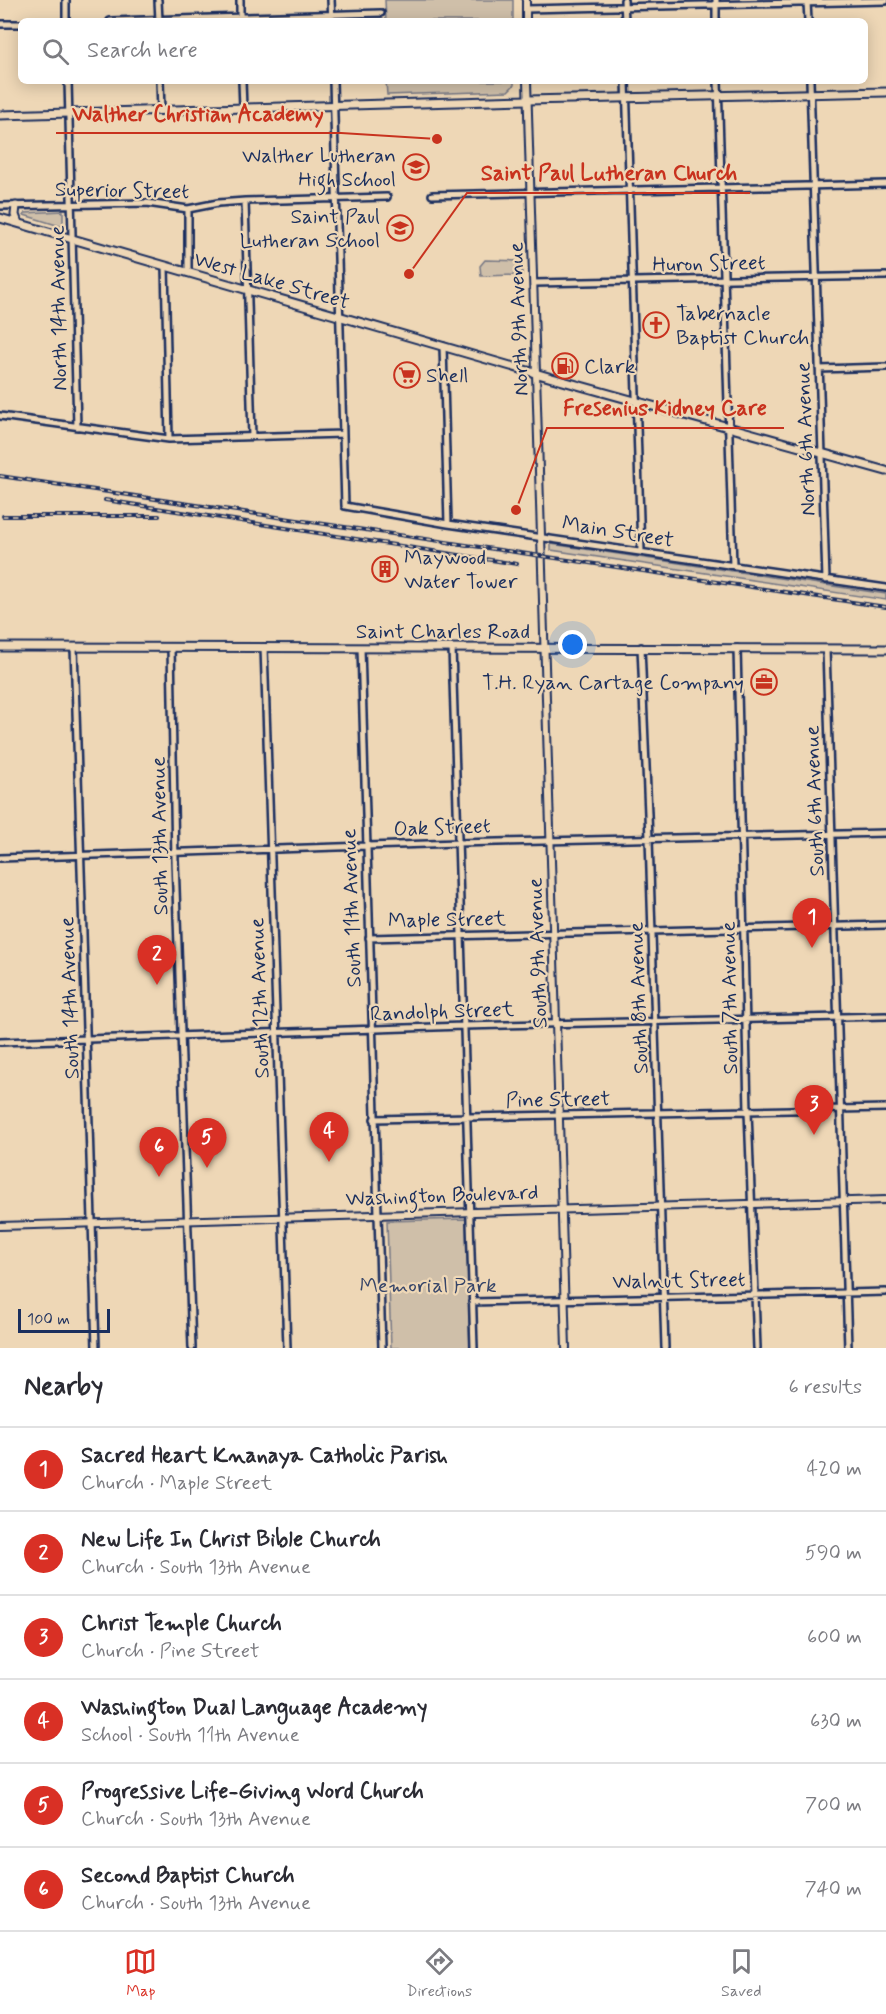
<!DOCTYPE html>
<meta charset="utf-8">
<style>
:root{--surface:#fff;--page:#f7f7f7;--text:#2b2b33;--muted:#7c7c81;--line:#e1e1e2;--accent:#d93025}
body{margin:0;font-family:Mynerve,sans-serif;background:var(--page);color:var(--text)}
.scale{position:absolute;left:18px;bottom:15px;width:92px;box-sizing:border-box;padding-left:6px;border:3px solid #1b2f5e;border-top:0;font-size:16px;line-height:21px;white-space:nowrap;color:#1b2f5e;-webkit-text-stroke:4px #eed7b6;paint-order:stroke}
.you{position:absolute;left:573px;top:645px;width:21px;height:21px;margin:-15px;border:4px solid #fff;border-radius:50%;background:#1a73e8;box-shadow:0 0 0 9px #1a73e833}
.badge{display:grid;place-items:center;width:39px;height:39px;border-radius:50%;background:var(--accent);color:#fff;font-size:20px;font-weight:700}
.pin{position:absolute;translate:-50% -50px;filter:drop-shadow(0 2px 3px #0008)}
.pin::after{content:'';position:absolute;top:32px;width:21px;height:18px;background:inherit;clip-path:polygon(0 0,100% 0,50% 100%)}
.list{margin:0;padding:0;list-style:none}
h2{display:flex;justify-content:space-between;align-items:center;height:78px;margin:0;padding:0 24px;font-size:26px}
h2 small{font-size:20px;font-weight:400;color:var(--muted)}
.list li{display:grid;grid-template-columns:39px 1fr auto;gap:18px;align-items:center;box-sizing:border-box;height:84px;padding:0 24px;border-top:2px solid var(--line)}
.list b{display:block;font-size:22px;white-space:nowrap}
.list p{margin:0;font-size:20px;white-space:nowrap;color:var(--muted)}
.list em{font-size:20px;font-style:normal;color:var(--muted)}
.icon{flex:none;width:33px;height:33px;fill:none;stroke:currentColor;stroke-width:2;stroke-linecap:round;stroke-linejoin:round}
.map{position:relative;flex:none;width:886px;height:1348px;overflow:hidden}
.search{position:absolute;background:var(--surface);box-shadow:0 3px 15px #0003;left:18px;right:18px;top:18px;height:66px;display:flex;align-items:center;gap:15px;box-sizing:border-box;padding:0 21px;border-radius:9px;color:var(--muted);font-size:22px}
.sheet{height:582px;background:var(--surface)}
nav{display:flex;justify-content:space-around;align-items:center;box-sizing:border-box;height:84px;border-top:2px solid var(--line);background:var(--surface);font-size:16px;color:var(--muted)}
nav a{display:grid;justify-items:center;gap:3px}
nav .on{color:var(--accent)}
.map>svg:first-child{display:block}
</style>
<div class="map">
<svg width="886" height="1348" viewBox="0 0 886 1348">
<rect width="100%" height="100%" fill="#eed7b6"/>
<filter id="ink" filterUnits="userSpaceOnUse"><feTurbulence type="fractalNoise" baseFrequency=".0167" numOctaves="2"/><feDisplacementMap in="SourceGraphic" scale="12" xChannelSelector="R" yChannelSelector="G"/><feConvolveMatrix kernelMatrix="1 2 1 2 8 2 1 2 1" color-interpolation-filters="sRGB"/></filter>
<g filter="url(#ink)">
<path fill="#cfbfa9" stroke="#757784" stroke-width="1.5" d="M385,0h128v21h-127z
M386,81h128v4l-6,6 -121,4z
M63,211v16l-39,-12 1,-2z
M485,260l37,1v14l-41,1 -1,-10z
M551,544l335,50v6l-335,-50z
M466,1219l4,129h-79l-4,-127z"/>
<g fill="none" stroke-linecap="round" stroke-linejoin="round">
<g stroke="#1b2f5e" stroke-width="10">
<path id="minor" d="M66,0v21
M158,0l1,21
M240,0v21
M331,0l1,21
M624,0l1,21
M716,0v21
M807,2l1,19
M526,9l360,-8
M110,21l271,-8
M0,24h21
M68,81l9,346
M160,81l1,30
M242,81l1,27
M333,81l12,425 103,18 438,64
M626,81l15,470
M718,81l15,485
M810,81l16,499
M432,195l454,-11
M245,201l7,236
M0,206l147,-3 41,6 30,-6 27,-2 142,-4
M188,209v64
M165,266l4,173
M534,283l352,-7
M443,346l5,178
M819,369l67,-2
M0,416l169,23 174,-5
M74,647l22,701
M171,647l4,213 17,488
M264,647l23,701
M641,647l8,191 16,510
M361,648l21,700
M452,648l22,700
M737,648l11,463 9,237
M826,649l22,699
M0,858l458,-15 428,-10
M369,938l517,-13
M0,1042l463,-16 423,-10
M374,1119l512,-11
M472,1302l414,-10"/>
</g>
<g stroke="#1b2f5e" stroke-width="10">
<path id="tertiary" d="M526,0v21
M527,81l39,1267
M0,1226l886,-26"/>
</g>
<g stroke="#1b2f5e" stroke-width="11">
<path id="secondary" d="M0,115l527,-15 359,-8
M16,206l-1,9 3,8
M0,218l552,160 334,93
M0,647l886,2"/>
</g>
<use href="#minor" stroke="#eed7b6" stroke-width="5"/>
<use href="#tertiary" stroke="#eed7b6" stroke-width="6"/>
<use href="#secondary" stroke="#eed7b6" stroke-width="7"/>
<g stroke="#1b2f5e" stroke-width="4">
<path id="rail" d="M0,476l886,131
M105,500l412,64
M3,516h156"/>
</g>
<use href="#rail" stroke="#eed7b6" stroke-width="1.5" stroke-dasharray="4.5" stroke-linecap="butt"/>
</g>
</g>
<defs>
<g id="school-ring" transform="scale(1.35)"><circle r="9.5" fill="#eed7b6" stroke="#c8321e" stroke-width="1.5"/><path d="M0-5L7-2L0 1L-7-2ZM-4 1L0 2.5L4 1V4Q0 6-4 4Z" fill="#c8321e"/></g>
<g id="church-ring" transform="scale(1.35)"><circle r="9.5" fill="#eed7b6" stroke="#c8321e" stroke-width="1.5"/><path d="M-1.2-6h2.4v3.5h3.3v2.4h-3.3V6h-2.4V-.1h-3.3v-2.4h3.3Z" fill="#c8321e"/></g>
<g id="fuel-ring" transform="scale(1.35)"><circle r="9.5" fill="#eed7b6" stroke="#c8321e" stroke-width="1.5"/><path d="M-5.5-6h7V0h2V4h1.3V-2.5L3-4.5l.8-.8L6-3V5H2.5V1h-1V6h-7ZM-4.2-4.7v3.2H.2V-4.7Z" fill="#c8321e"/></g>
<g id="supermarket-ring" transform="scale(1.35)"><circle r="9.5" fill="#eed7b6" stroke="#c8321e" stroke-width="1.5"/><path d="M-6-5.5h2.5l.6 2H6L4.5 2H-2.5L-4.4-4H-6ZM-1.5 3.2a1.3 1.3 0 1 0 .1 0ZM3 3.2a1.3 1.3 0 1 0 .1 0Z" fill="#c8321e"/></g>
<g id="building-ring" transform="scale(1.35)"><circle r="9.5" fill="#eed7b6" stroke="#c8321e" stroke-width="1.5"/><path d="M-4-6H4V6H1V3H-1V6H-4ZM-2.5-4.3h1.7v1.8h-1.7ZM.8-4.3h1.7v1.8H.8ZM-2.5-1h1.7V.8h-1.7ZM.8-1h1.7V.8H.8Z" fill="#c8321e"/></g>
<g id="office-ring" transform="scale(1.35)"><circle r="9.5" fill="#eed7b6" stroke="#c8321e" stroke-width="1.5"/><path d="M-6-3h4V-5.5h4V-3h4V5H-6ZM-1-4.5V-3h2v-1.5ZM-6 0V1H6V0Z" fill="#c8321e"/></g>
</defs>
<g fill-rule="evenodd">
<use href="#school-ring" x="416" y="167"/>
<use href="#school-ring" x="400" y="228"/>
<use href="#church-ring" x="656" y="325"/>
<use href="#fuel-ring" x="565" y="366"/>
<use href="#supermarket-ring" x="407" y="375"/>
<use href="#building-ring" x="385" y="569"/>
<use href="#office-ring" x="764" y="682"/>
</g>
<g text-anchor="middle" stroke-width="4.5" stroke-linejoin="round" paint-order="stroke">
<g font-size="21" fill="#1b2f5e" stroke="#eed7b6" text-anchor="start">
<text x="396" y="162" text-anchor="end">Walther Lutheran<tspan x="396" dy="24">High School</tspan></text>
<text x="380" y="223" text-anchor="end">Saint Paul<tspan x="380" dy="24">Lutheran School</tspan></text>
<text x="676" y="320">Tabernacle<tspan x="676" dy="24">Baptist Church</tspan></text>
<text x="584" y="373">Clark</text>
<text x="426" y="382">Shell</text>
<text x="404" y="564">Maywood<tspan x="404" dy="24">Water Tower</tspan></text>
<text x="744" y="689" text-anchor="end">T.H. Ryan Cartage Company</text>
</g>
<g font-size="21" fill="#1b2f5e" stroke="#eed7b6">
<text transform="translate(122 190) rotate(1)" y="7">Superior Street</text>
<text transform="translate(709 263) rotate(-1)" y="7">Huron Street</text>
<text transform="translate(272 280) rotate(16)" y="7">West Lake Street</text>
<text transform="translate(58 308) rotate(-91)" y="7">North 14th Avenue</text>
<text transform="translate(518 319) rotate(-92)" y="7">North 9th Avenue</text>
<text transform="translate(805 439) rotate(-92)" y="7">North 6th Avenue</text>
<text transform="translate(618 531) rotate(9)" y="7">Main Street</text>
<text x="443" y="638">Saint Charles Road</text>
<text transform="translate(814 801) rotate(-92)" y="7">South 6th Avenue</text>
<text transform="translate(442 827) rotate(-2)" y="7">Oak Street</text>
<text transform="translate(159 836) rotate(-91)" y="7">South 13th Avenue</text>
<text transform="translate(351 908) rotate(-92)" y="7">South 11th Avenue</text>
<text transform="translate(447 919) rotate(-1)" y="7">Maple Street</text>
<text transform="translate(537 953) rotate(-92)" y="7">South 9th Avenue</text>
<text transform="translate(69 998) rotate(-92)" y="7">South 14th Avenue</text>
<text transform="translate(259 998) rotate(-92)" y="7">South 12th Avenue</text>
<text transform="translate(638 998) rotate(-92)" y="7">South 8th Avenue</text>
<text transform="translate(729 998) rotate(-91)" y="7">South 7th Avenue</text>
<text transform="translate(442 1011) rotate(-2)" y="7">Randolph Street</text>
<text transform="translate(558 1099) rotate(-1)" y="7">Pine Street</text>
<text transform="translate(442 1195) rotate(-2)" y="7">Washington Boulevard</text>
<text transform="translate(679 1280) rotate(-1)" y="7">Walnut Street</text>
</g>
<g font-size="21" fill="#364569" stroke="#eed7b6">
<text x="428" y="1292">Memorial Park</text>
</g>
</g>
<path fill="none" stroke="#c8321e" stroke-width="2" d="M437 139L341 133H56M409 274L467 193H750M516 510L547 428H784"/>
<g fill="#c8321e" stroke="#eed7b6" stroke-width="2">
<circle cx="437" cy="139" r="6"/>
<circle cx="409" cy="274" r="6"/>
<circle cx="516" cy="510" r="6"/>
</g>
<g font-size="22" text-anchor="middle" font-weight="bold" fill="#c8321e" stroke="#eed7b6" stroke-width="4.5" stroke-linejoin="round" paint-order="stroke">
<text x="198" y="121">Walther Christian Academy</text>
<text x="609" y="180">Saint Paul Lutheran Church</text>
<text x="665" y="415">Fresenius Kidney Care</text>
</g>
</svg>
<div class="scale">100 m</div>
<div class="you"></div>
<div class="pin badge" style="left:812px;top:948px">1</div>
<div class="pin badge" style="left:157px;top:985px">2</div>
<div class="pin badge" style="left:814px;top:1135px">3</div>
<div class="pin badge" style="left:329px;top:1162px">4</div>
<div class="pin badge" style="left:207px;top:1168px">5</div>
<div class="pin badge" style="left:159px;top:1177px">6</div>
<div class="search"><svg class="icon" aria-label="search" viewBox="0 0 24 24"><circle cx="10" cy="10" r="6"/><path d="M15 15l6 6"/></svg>Search here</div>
</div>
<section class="sheet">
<h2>Nearby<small>6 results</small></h2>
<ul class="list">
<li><span class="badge">1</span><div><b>Sacred Heart Knanaya Catholic Parish</b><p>Church · Maple Street</p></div><em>420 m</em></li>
<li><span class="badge">2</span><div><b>New Life In Christ Bible Church</b><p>Church · South 13th Avenue</p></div><em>590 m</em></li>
<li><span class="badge">3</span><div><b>Christ Temple Church</b><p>Church · Pine Street</p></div><em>600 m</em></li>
<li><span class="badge">4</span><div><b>Washington Dual Language Academy</b><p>School · South 11th Avenue</p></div><em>630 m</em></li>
<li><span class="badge">5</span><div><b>Progressive Life-Giving Word Church</b><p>Church · South 13th Avenue</p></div><em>700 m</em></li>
<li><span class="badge">6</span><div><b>Second Baptist Church</b><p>Church · South 13th Avenue</p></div><em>740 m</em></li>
</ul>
</section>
<nav>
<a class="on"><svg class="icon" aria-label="map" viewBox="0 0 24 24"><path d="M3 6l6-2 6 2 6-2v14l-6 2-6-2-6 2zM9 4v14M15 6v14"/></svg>Map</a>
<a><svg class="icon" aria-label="directions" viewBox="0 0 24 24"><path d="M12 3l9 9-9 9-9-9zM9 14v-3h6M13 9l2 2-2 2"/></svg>Directions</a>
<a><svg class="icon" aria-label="saved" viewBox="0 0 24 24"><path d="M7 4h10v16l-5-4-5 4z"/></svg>Saved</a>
</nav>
